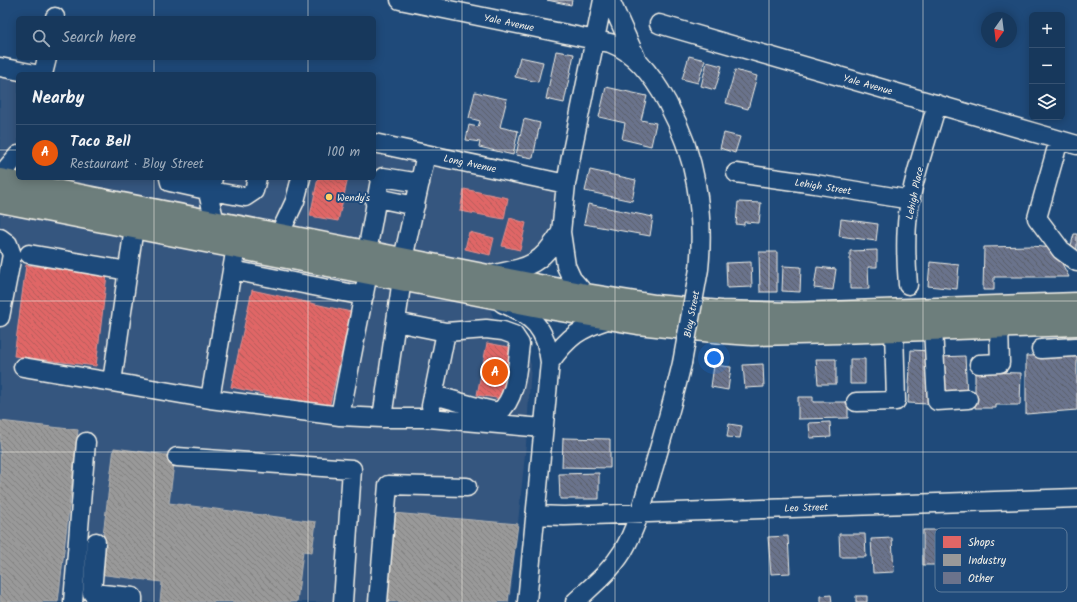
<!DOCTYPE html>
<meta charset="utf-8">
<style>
:root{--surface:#17385c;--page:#244365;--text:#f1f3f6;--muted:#9eacbb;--line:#365272;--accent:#ea580c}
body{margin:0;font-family:Kalam,sans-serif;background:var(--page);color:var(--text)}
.controls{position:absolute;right:12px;top:12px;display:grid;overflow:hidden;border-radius:6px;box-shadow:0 2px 10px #0003}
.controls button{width:36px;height:36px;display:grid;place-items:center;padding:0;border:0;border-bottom:1px solid var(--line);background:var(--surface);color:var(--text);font:20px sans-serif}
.compass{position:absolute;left:981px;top:12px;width:36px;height:36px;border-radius:50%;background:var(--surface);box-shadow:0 2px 10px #0003;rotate:194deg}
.you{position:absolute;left:714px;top:358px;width:14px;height:14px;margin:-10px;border:3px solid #fff;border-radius:50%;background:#1a73e8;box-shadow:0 0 0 6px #1a73e833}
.badge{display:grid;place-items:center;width:26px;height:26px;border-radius:50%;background:var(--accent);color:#fff;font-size:13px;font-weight:700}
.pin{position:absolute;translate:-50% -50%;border:2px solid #fff;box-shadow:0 1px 4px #0006}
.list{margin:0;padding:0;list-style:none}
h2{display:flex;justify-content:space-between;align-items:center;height:52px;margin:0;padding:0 16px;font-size:17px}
h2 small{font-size:13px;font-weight:400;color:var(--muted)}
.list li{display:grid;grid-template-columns:26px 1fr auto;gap:12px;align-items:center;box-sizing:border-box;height:56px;padding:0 16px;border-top:1px solid var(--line)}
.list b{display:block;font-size:15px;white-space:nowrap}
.list p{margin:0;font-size:13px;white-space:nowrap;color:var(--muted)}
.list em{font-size:13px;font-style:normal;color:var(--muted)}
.icon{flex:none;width:22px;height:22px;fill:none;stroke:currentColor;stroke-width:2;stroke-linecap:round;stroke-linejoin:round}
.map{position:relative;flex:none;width:1077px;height:602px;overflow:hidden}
.search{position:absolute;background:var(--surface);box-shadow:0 2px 10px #0003;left:16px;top:16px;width:360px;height:44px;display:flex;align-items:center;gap:10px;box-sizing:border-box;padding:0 14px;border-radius:6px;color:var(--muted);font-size:15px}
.panel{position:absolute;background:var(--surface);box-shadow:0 2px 10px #0003;left:16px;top:72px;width:360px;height:108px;border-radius:6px}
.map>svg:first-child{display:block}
</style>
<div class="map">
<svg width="1077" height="602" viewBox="0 0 1077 602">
<defs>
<pattern id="shops-back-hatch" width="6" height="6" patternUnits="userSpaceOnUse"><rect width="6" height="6" fill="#e06666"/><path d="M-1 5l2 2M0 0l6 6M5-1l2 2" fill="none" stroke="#b35d5c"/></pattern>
<pattern id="industry-back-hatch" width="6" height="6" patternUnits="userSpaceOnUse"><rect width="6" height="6" fill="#999"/><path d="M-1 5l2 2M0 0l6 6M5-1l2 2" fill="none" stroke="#818180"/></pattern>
<pattern id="building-back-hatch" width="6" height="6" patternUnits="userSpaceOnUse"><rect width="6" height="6" fill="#6b738c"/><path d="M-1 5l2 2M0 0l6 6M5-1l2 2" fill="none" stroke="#5a5e69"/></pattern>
</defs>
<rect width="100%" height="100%" fill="#1f4a7a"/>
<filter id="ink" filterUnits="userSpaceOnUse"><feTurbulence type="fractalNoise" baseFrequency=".025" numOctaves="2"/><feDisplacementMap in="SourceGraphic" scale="8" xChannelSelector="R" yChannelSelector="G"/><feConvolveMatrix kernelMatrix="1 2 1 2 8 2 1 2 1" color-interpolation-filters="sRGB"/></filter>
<g filter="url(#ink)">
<path fill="#36567f" d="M0,68l18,6v104h356v-33l192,39 -14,61 -64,31 -488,-96z
M0,201l485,94 11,30 26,11 9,29 -5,79 -16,158h-510z"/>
<path fill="url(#shops-back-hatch)" stroke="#e6908d" d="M318,178h30l-10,43 -28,-5z
M464,189l44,9 -4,21 -44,-8z
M510,218l16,5 -6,27 -18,-4z
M469,232l25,6 -4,17 -25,-6z
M26,265l81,10 -11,91 -82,-10z
M252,290l99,22 -22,96 -98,-21z
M487,343l27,5 -12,51 -25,-4z"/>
<path fill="url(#industry-back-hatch)" stroke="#b4b3b1" d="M0,421l78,9 -20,172h-58z
M114,448l61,8 -6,47 147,19 -4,30 -9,-1 -6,51h-137l2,-20 -64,-8z
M393,513l125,11 -10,78h-122z"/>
<path fill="url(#building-back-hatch)" stroke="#f4f1e8" d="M547,0h25l-1,5z
M556,51l18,3 -10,49 -18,-4z
M689,56l16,4 -7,23 -16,-4z
M520,57l23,5 -5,20 -23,-5z
M707,62l15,4 -7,24 -14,-4z
M735,70l22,6 -9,33 -22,-6z
M606,87l41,9 -6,24 15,3 -5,23 -29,-7 3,-16 -26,-6z
M475,92l32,7 -7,28 18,4 -5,24 -34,-8 1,-5 -14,-2 3,-15 9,2 2,-6 -11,-3z
M524,119l16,4 -7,35 -17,-3z
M724,133l16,4 -5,16 -15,-5z
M590,170l46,10 -4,21 -47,-10z
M738,202l23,1 -2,20 -15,-1v3l-8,-1z
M588,204l65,13 -3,19 -66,-12z
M841,219l37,5 -2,17 -37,-5z
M1074,234h3v17l-7,-2z
M1031,246l23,2 15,29h-75v13h-11l1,-43z
M877,250v17h-9l1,22h-19v-38z
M759,252h18v40h-17z
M751,262l1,25 -25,1 -1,-25z
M930,262l29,3 -2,24 -29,-3z
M783,266l18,1 -1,25 -18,-1z
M817,267l19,2 -3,21 -19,-2z
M911,350l20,1 -3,53 -20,-1z
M1077,355v55l-51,4v-58z
M965,356l2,41 -25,1 -2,-41z
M816,359h20v25h-18z
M850,359h15v25h-15z
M763,364l1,23 -19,1 -2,-23z
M714,365l17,2 -3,23 -17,-3z
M975,372l46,1 -1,32h-24v3h-21z
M798,397h15v5h35v16l-50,1z
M830,422l1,15 -21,1 -1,-15z
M729,424l13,2 -2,12 -13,-1z
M563,438l47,1v29l-48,-1z
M599,473v26h-39l-1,-25z
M923,530h18l-1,35h-17z
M839,534h26l1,23h-26z
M788,536l2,37 -19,1 -3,-37z
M892,538l2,34 -21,1 -2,-34z
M831,595l1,7h-11v-6z
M856,596h11v6h-11z"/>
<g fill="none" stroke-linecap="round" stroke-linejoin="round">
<g stroke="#f4f1e8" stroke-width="21">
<path id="minor" d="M400,0l210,43c46,17 78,95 86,141 5,28 6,56 3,85
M610,0l26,58
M55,18v-1
M659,24l418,121
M0,67l35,7
M43,74l4,-16
M1059,140l-22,78 24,32 16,12
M374,143l192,41
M736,173l79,11 96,16
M0,176l18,-21
M169,178l1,4 41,9 34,6 9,-6 3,-13
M213,178l-4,19 6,25
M375,204l7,-5 33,7
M279,235l16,-34 6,-23
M0,238l8,6 4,11 -12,62
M236,247l-26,152 130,17
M367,252l13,-72 3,-3 37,6
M29,254l99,17
M403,259l23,-105
M232,270l132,26
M368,273l-28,143 42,2h47l114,10
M490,275c38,-8 49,-8 71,-43
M908,285c-2,-24 -3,-47 0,-71 5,-37 19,-74 29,-110
M586,295l-14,-16 -6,-13 -5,-34 5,-48 6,-33 31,-151
M502,303c31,13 44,25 48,59l-23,240
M396,322l50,10 40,-3 17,2 11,4 6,9c-3,21 -3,55 -21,68 -23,-4 -44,-12 -66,-17
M933,329l4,72 31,-2
M1041,349l35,-2
M550,362c19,-26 29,-33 60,-43
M979,364l21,-1 -1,-36
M23,367l89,15 22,-155
M112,382l98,17
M856,402l40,-1 -2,-71
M431,406l15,-74
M382,418l20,-139
M177,457l175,12 -9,133
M535,515l29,1 513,-18
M96,542l-4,51 41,4v5
M73,602l13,-160
M378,602l10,-117 79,2
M575,602c17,-16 35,-30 48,-51 15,-26 22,-56 31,-85 10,-34 20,-68 28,-103"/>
</g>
<g stroke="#f4f1e8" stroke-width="25">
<path id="highway" d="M0,180l488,96 98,19 69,11 66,6 73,2 283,-10
M0,201l555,108 83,14 85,9 29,2 87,-2 238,-8"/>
</g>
<use href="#minor" stroke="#1f4a7a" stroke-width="18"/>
<use href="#highway" stroke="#6d7e7c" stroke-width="22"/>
<g stroke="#f4f1e8" stroke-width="21" stroke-linecap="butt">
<path id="minor-bridge" d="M682,363l17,-94"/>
</g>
<use href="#minor-bridge" stroke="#1f4a7a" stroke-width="18"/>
</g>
</g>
<path fill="none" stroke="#f4f1e8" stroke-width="1" stroke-opacity="0.55" d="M154,0v18M308,0v18M462,0v602M615,0v602M769,0v602M923,0v602M154,58v16M308,58v16M0,150h18M374,150h703M154,178v424M308,178v424M0,301h1077M0,452h1077"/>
<circle fill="#ffd166" stroke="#1f4a7a" stroke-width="1.5" cx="329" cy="197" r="4"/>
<g text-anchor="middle" stroke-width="4" stroke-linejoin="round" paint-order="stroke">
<g font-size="10" fill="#f4f1e8" stroke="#1f4a7a">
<text transform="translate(509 22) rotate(12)" y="4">Yale Avenue</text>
<text transform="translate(868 84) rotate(16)" y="4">Yale Avenue</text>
<text transform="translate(470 163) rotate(12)" y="4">Long Avenue</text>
<text transform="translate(823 186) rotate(9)" y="4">Lehigh Street</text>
<text transform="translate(914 193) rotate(-78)" y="4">Lehigh Place</text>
<text transform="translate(691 314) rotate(-79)" y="4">Bloy Street</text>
<text transform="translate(806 507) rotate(-2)" y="4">Leo Street</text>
</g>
<g font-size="10" fill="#f4f1e8" stroke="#1f4a7a" text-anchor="start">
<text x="337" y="201">Wendy's</text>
</g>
</g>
<rect x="935" y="528" width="132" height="64" rx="6" fill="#1f4a7a" stroke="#5f7c9b" stroke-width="1"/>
<rect x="943" y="536" width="18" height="12" fill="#e06666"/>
<rect x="943" y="554" width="18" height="12" fill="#999"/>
<rect x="943" y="572" width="18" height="12" fill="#6b738c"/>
<g font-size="11" fill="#f4f1e8">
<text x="968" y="546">Shops</text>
<text x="968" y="564">Industry</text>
<text x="968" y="582">Other</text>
</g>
</svg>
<div class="controls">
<button>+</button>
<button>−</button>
<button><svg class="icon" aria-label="layers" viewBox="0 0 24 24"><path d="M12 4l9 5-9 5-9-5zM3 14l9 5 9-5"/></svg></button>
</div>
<svg class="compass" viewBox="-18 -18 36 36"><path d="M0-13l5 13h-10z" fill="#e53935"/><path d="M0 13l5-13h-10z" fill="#9eacbb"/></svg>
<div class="you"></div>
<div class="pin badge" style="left:495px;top:372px">A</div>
<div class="search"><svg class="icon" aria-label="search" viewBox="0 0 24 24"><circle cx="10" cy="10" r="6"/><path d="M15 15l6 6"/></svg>Search here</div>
<section class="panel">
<h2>Nearby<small></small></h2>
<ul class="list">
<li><span class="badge">A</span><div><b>Taco Bell</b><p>Restaurant · Bloy Street</p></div><em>100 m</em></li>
</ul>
</section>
</div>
